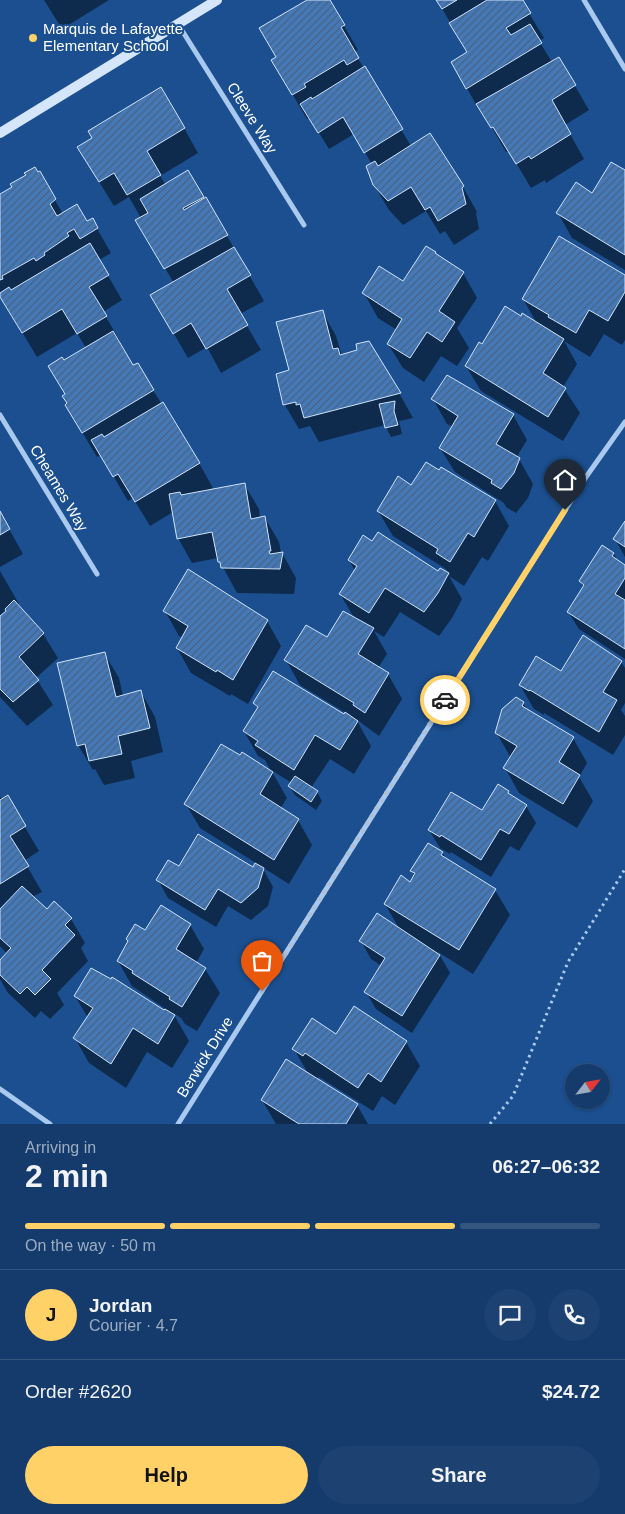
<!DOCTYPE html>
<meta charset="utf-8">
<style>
body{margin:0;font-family:Arial,sans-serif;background:#1d4271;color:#f1f3f6;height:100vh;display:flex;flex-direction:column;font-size:19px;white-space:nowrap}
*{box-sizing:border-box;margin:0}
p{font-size:16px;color:#9dadc1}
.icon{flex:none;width:28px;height:28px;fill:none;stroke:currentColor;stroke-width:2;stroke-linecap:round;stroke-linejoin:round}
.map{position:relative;height:1124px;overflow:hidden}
.sheet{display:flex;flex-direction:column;background:#143b6b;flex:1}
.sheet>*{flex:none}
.needle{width:32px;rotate:59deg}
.tools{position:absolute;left:565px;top:1064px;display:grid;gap:10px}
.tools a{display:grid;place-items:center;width:45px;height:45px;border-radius:50%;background:#143b6b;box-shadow:0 1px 4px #0004,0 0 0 1px #33557e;font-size:25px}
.pin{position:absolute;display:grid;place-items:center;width:42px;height:42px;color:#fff;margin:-51px -21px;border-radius:50% 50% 50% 0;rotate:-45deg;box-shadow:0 0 5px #0007}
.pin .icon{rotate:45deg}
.courier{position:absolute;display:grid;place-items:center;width:50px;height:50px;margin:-25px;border:4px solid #ffd166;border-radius:50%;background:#fff;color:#222;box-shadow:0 1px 6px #0007}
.head em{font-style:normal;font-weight:600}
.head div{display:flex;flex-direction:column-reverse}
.head{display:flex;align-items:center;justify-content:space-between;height:85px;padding:0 25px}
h1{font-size:32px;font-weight:600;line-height:38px}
.bar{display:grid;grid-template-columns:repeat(4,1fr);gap:8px 5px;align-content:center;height:60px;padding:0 25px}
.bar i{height:6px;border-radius:4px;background:#33557e}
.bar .active{background:#ffd166}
.bar p{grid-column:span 4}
.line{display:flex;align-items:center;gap:12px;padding:0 25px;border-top:1px solid #33557e}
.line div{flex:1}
.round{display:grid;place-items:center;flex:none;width:52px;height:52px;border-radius:26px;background:#1d4271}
.button{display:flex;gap:10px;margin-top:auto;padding:10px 25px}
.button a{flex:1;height:58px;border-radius:30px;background:#ffd166;color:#111;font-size:20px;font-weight:600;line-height:58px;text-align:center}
.button a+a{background:#1d4271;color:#f1f3f6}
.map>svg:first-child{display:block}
.shadow{fill:#0007}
.building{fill:url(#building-hatch);stroke:#cfe3fa}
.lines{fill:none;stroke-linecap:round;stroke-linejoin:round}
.path{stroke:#a9c9ee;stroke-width:3;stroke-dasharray:2.5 4;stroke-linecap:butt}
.street{stroke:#a9c9ee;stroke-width:5}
.secondary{stroke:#d6e6fa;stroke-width:10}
.done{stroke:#afc1d8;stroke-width:5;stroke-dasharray:0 9}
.route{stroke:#ffd166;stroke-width:6}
.poi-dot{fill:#ffd166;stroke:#1b4f8f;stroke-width:2}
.labels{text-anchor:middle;stroke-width:4;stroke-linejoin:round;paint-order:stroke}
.poi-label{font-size:15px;fill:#fff;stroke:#1b4f8f;text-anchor:start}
.street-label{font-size:15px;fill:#fff;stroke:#1b4f8f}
</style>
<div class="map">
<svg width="625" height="1124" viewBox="0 0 625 1124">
<defs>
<pattern id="building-hatch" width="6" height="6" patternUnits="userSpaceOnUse" patternTransform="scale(1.25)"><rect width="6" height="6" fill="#4478b7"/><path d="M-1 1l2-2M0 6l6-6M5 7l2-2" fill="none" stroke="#486282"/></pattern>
</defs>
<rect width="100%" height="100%" fill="#1b4f8f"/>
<path class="shadow" d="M 44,0 L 109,0 L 62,29 Z
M 309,0 L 329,0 L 358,50 L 354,52 L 411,146 L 463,187 L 477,212 L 476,213 L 479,229 L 454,245 L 445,231 L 440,234 L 426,211 L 403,225 L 389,210 L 374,185 L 372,164 L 354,134 L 329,149 L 310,118 L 307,119 L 287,85 L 278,57 Z
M 437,0 L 521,0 L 544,38 L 539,41 L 552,62 L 575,86 L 589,110 L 565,125 L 584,159 L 546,183 L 545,180 L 531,188 L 509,151 L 506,152 L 483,112 L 481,113 L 452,62 L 468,53 Z
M 184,128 L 198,153 L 160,176 L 166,185 L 188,172 L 204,200 L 206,199 L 264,301 L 240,314 L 261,350 L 221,373 L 207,347 L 188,358 L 152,296 L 174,283 L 151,245 L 141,218 L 129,197 L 114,206 L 93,172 Z
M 625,172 L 625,270 L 572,238 L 558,213 L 593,195 Z
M 39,173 L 63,214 L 86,223 L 92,220 L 111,253 L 99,260 L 122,300 L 103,312 L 120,341 L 118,342 L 133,367 L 137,365 L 199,463 L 213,488 L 208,491 L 244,484 L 259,509 L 260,519 L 265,518 L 279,542 L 281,553 L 282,553 L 296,578 L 294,594 L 237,593 L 218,558 L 192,563 L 178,538 L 173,512 L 150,526 L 133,498 L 128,501 L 101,455 L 97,457 L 81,430 L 68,404 L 63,362 L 86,348 L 77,333 L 37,357 L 0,295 L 0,196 Z
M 437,256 L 463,273 L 477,298 L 457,328 L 469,348 L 457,366 L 441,356 L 424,382 L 403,368 L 388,344 L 397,330 L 378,318 L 364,293 L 404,283 Z
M 625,277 L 625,340 L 622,345 L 604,334 L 590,357 L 564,341 L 577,364 L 563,387 L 580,413 L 563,441 L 481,391 L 466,366 L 483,346 L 522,317 L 538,325 L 523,299 Z
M 322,311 L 336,336 L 342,356 L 399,393 L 413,418 L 399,421 L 402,434 L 391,437 L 385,425 L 319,442 L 310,426 L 299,429 L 285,405 L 277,375 L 290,371 Z
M 433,399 L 513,415 L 527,440 L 516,458 L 519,459 L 533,484 L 528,498 L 516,513 L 506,507 L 504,503 L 455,472 L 440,448 L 453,427 L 447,424 Z
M 412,487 L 495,501 L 509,526 L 488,561 L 482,557 L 464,586 L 449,576 L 462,599 L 452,618 L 439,636 L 400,612 L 384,637 L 374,631 L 387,654 L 378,668 L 388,674 L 402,699 L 379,736 L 356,719 L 371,746 L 354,774 L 330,759 L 311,788 L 317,792 L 322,801 L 316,810 L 295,795 L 290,787 L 292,783 L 271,770 L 287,798 L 280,809 L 298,820 L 312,845 L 289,884 L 262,867 L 273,887 L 268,906 L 251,920 L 228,906 L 216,927 L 168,898 L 158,880 L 180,868 L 253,868 L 256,863 L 200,828 L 186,804 L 272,773 L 265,760 L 258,756 L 244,731 L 258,709 L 254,703 L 344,716 L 346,713 L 300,685 L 286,660 L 327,639 L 355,619 L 340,594 L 355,571 L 349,560 L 373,543 L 439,572 L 440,570 L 450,576 L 446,569 L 393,536 L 378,511 Z
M 0,513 L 23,554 L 0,567 Z
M 625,523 L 625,557 L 615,539 Z
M 602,547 L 614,554 L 618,562 L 625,566 L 625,659 L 579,629 L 568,612 L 584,588 L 580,581 Z
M 0,571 L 19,604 L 17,606 L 43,634 L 58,658 L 36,678 L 53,705 L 27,726 L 0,697 L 0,618 L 2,614 L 0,616 Z
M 165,611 L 267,621 L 281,646 L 248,704 L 231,694 L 230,696 L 191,673 L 177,648 L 183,638 L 179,636 Z
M 104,653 L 119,678 L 123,696 L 141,692 L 155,717 L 163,752 L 131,761 L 135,778 L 104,785 L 95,769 L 93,770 L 78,745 Z
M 621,662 L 625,668 L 625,703 L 621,710 L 625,716 L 625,735 L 613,755 L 544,713 L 544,715 L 534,709 L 520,685 L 561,672 Z
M 523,703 L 528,711 L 573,738 L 587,763 L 579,777 L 593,801 L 577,828 L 519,793 L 505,768 L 511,758 L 496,732 Z
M 508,792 L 511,796 L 526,806 L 536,823 L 519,851 L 510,846 L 491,877 L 451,852 L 450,854 L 440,848 L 429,830 L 483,812 Z
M 0,796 L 2,800 L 7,797 L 39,851 L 24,861 L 42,892 L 32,897 L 47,911 L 71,919 L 85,943 L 81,948 L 88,961 L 57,993 L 64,1005 L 50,1019 L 41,1011 L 35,1018 L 8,993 L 0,979 L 0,962 L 7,954 L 0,946 Z
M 442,852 L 446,859 L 495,890 L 510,915 L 473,974 L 438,952 L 450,973 L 412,1033 L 376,1009 L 366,992 L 382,966 L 371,959 L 361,941 L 378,914 L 400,930 L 385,904 L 410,883 L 415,876 L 412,871 Z
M 190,925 L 204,949 L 196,963 L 205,969 L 220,993 L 197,1031 L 185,1024 L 181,1018 L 173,1013 L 189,1041 L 172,1068 L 147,1052 L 126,1088 L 89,1063 L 75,1038 L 88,1018 L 75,996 L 164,1012 L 166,1009 L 132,986 L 118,961 L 146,932 Z
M 336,1036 L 406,1042 L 420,1066 L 395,1105 L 382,1096 L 373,1111 L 319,1077 L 317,1080 L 357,1105 L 368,1124 L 276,1124 L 262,1100 L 309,1075 L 294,1049 Z"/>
<path class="building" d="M 307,0 L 330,0 L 345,25 L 341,27 L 359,58 L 347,65 L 344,60 L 304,84 L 306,87 L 292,95 L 271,60 L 276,57 L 259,28 Z
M 436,0 L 457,0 L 442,9 Z
M 487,0 L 523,0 L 531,13 L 506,28 L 511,35 L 530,24 L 542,43 L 466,89 L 451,62 L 467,52 L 449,23 Z
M 559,57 L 576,85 L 552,100 L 571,134 L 531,159 L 529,156 L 516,164 L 493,127 L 491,128 L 476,104 Z
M 365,66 L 403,129 L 364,153 L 343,117 L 318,133 L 300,104 L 311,97 L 312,99 Z
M 161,87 L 185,128 L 147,151 L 161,175 L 127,195 L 114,173 L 99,182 L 77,147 L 92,138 L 88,131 Z
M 430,133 L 464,186 L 462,188 L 466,204 L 438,221 L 430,207 L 425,210 L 411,187 L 388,201 L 373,185 L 366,166 L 375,161 L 378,166 Z
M 611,162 L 625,170 L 625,255 L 556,213 L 576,182 L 592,193 Z
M 35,167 L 38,172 L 40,171 L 56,199 L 50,204 L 57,216 L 77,204 L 87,221 L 93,218 L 98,228 L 80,239 L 74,229 L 67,233 L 69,236 L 44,253 L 45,255 L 36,261 L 34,258 L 2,276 L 3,279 L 0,280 L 0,194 L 12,187 L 10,184 L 26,175 L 24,173 Z
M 188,170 L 204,197 L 183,208 L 184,210 L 206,197 L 228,235 L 164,269 L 135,220 L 148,213 L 140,199 Z
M 559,236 L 625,275 L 625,292 L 608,321 L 589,310 L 576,333 L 548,317 L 549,315 L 522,299 Z
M 90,243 L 109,275 L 89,287 L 107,316 L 77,334 L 62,309 L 22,333 L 0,297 L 0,293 L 9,287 L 11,290 Z
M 426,246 L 436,252 L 435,253 L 464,272 L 439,311 L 455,322 L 442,342 L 427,332 L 410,358 L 387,344 L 402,319 L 362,293 L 379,266 L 403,281 Z
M 234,247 L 251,275 L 227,289 L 248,325 L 206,349 L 191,323 L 173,334 L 150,295 Z
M 505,306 L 521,316 L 522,313 L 564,339 L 543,373 L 566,388 L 548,417 L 465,366 L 479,342 L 482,344 Z
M 323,310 L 333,349 L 338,348 L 340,355 L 357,350 L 356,344 L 369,341 L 401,393 L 304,418 L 300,404 L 296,405 L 296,402 L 283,405 L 276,374 L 289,370 L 276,322 Z
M 113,331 L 133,365 L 138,363 L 154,390 L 82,433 L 65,405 L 67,403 L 62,396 L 65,394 L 48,366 L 62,357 L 64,360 Z
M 447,375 L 514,414 L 496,444 L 520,458 L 514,473 L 501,489 L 491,483 L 492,480 L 439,448 L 458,416 L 431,399 Z
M 395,401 L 394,411 L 398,425 L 385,428 L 379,404 Z
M 163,402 L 200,463 L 135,502 L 118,474 L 113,477 L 91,440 L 102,434 L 104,437 Z
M 426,462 L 439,470 L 441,467 L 496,500 L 474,537 L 468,533 L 450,562 L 436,553 L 438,549 L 377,511 L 398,476 L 411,485 Z
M 245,483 L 251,519 L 265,516 L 271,551 L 269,551 L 270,554 L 283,552 L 280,569 L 221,568 L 220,562 L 218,562 L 212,532 L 177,539 L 169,494 L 180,492 L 181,495 Z
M 0,511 L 10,529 L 0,535 Z
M 625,521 L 625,547 L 613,539 Z
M 378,532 L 438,571 L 440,568 L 449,573 L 438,593 L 424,612 L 385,588 L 369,613 L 339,594 L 357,566 L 348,560 L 363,535 L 372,541 Z
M 602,545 L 614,553 L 612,556 L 625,565 L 625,578 L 615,594 L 625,600 L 625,649 L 567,612 L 584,585 L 579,581 Z
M 188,569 L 268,620 L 233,680 L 217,670 L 216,672 L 176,648 L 188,626 L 163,611 Z
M 14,600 L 44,633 L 19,657 L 39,680 L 13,702 L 0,689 L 0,616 L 6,611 L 5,609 Z
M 343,611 L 374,628 L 358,654 L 389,673 L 365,713 L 353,705 L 354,703 L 284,660 L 306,625 L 327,637 Z
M 583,635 L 622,661 L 603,692 L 617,700 L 599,732 L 530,690 L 529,691 L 519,685 L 536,656 L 561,671 Z
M 105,652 L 116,697 L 141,690 L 150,728 L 118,736 L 122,754 L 89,761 L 85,744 L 77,746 L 57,663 Z
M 273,671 L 344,714 L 345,712 L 358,721 L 340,750 L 315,735 L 294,770 L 255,745 L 258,741 L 243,731 L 258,707 L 253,703 Z
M 516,697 L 524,702 L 522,706 L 574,737 L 559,762 L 580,775 L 563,804 L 503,768 L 517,746 L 495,733 L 502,709 Z
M 221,744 L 240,755 L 242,752 L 273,772 L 260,794 L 299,819 L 274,860 L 184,804 Z
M 295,776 L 318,791 L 311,802 L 288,786 Z
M 498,784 L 509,791 L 508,793 L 527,805 L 509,834 L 500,829 L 481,860 L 441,835 L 440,837 L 428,830 L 451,792 L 482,810 Z
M 8,795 L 26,826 L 10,836 L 29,866 L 0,884 L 0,800 Z
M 198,834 L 253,867 L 255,863 L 264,868 L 258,888 L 241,903 L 218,889 L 205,910 L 156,880 L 168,860 L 179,866 Z
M 428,843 L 443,852 L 441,855 L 496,889 L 459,950 L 384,904 L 401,875 L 410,882 L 415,873 L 410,871 Z
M 22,886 L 47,909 L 54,901 L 72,918 L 65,925 L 75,935 L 42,970 L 51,979 L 35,995 L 27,987 L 20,994 L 0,975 L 0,960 L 11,948 L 0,938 L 0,909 Z
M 161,905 L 191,924 L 176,949 L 206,968 L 182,1007 L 169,999 L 170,997 L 132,973 L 133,971 L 117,961 L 128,941 L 126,939 L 135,924 L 145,930 Z
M 377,913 L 440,955 L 402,1016 L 364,992 L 385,958 L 359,941 Z
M 91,968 L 111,979 L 112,977 L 164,1010 L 165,1009 L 175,1015 L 158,1044 L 133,1028 L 111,1064 L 73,1038 L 93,1008 L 74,996 Z
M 354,1006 L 407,1041 L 381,1082 L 368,1073 L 358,1088 L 305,1053 L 303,1056 L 292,1049 L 312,1018 L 336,1034 Z
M 286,1059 L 358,1104 L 346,1124 L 299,1124 L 261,1100 Z"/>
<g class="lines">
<path class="path" d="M 490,1124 L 513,1096 L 568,962 L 625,869"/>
<path class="street" d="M 584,0 L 625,69
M 178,24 L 304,225
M 0,415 L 97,574
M 0,1089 L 50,1124
M 178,1124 L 586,477 L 625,422"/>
<path class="secondary" d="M 0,133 L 217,0"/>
</g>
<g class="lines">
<path class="done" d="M 262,991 L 445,700"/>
<path class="route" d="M 445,700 L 565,510"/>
</g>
<circle class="poi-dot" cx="33" cy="38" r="5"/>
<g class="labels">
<g class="poi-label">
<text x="43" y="34">Marquis de Lafayette<tspan x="43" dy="17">Elementary School</tspan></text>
</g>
<g class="street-label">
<text transform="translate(252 118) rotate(58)" y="5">Cleeve Way</text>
<text transform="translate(59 488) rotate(59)" y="5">Cheames Way</text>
<text transform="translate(205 1057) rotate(-58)" y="5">Berwick Drive</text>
</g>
</g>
</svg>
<div class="tools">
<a><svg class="needle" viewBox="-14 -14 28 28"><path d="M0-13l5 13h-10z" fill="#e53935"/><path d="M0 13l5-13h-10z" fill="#9dadc1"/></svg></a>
</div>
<div class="pin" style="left:262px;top:991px;background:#ea580c"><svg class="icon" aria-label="bag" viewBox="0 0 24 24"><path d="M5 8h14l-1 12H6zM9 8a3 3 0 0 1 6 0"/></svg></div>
<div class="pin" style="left:565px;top:510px;background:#1f2937"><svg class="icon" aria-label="home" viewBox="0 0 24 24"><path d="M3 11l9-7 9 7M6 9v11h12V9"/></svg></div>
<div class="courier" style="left:445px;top:700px"><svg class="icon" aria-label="car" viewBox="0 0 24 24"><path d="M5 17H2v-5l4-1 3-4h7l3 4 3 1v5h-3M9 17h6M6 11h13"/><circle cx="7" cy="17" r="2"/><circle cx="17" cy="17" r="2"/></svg></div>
</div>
<section class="sheet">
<div class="head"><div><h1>2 min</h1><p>Arriving in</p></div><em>06:27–06:32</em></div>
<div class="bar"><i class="active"></i><i class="active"></i><i class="active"></i><i></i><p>On the way · 50 m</p></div>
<div class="line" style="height:90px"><b class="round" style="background:#ffd166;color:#111">J</b><div><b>Jordan</b><p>Courier · 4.7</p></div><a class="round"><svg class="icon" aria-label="chat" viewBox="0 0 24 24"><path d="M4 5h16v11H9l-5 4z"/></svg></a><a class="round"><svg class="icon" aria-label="phone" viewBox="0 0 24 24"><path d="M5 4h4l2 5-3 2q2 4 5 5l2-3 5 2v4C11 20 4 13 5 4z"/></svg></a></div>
<div class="line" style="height:65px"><div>Order #2620</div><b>$24.72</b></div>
<div class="button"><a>Help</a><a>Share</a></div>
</section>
